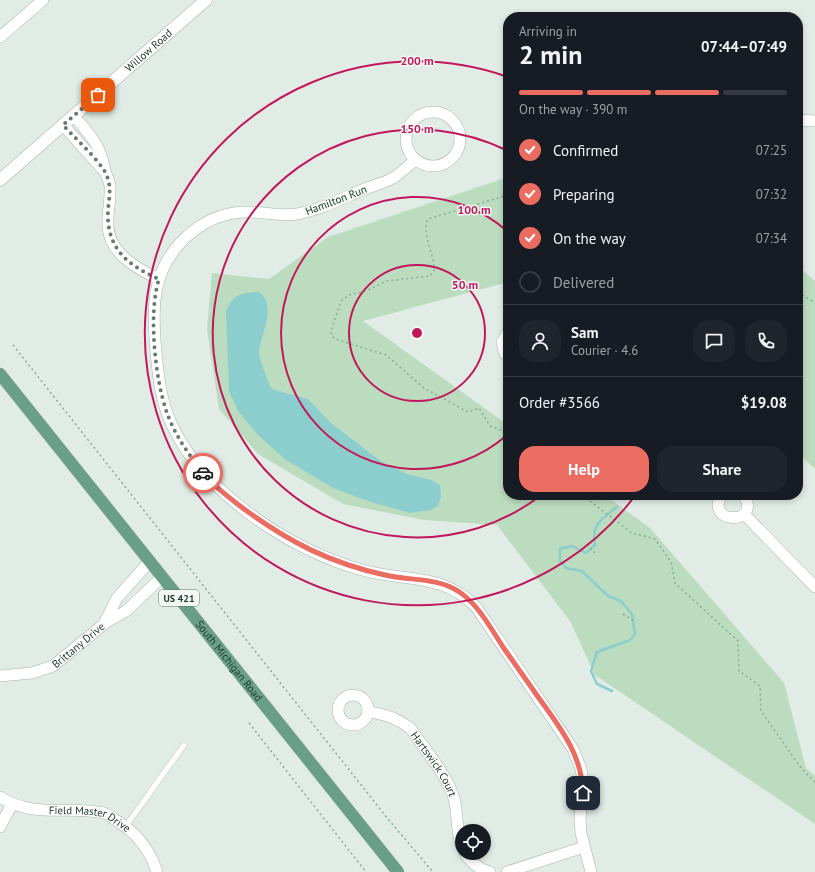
<!DOCTYPE html>
<meta charset="utf-8">
<style>
body{margin:0;font-family:"PT Sans",sans-serif;background:#20242c;color:#f1f3f6;height:100vh;display:flex;flex-direction:column;font-size:15px;white-space:nowrap}
*{box-sizing:border-box;margin:0}
p{font-size:13px;color:#9ea1a6}
.icon{flex:none;width:22px;height:22px;fill:none;stroke:currentColor;stroke-width:2;stroke-linecap:round;stroke-linejoin:round}
.map{position:relative;flex:1;overflow:hidden}
.sheet{position:absolute;left:503px;top:12px;width:300px;height:488px;display:flex;flex-direction:column;background:#171b24;border-radius:16px;box-shadow:0 2px 6px #0003}
.sheet>*{flex:none}
.controls{position:absolute;left:455px;top:824px;display:grid;gap:8px}
.controls a{display:grid;place-items:center;width:36px;height:36px;border-radius:50%;background:#171b24;box-shadow:0 2px 6px #0003;font-size:20px}
.pin{position:absolute;display:grid;place-items:center;width:34px;height:34px;color:#fff;margin:-17px;border-radius:8px;box-shadow:0 2px 6px #0006}
.courier{position:absolute;display:grid;place-items:center;width:40px;height:40px;margin:-20px;border:3px solid #eb6c60;border-radius:50%;background:#fff;color:#222;box-shadow:0 1px 5px #0007}
.overview em{font-style:normal;font-weight:700}
.overview div{display:flex;flex-direction:column-reverse}
.overview{display:flex;align-items:center;justify-content:space-between;height:68px;padding:0 16px}
h1{font-size:26px;font-weight:700;line-height:30px}
.bar{display:grid;grid-template-columns:repeat(4,1fr);gap:6px 4px;align-content:center;height:48px;padding:0 16px}
.bar i{height:5px;border-radius:3px;background:#363941}
.bar .active{background:#eb6c60}
.bar p{grid-column:span 4}
.line{display:flex;align-items:center;gap:10px;padding:0 16px;border-top:1px solid #363941}
.line div{flex:1}
.round{display:grid;place-items:center;flex:none;width:42px;height:42px;border-radius:16px;background:#20242c}
ol{padding:0 16px;list-style:none}
li{display:flex;align-items:center;gap:12px;height:44px}
li p{margin-inline-start:auto}
li .icon{padding:4px;border-radius:50%;background:#eb6c60;color:#fff;stroke-width:4}
li:last-child{color:#9ea1a6}
li i{width:22px;height:22px;border:2px solid #363941;border-radius:50%}
.action{display:flex;gap:8px;margin-top:auto;padding:8px 16px}
.action a{flex:1;height:46px;border-radius:16px;background:#eb6c60;color:#fff;font-size:16px;font-weight:700;line-height:46px;text-align:center}
.action a+a{background:#20242c;color:#f1f3f6}
.map>svg:first-child{display:block}
.green{fill:#bcdcbf}
.water{fill:#8ccece}
.lines{fill:none;stroke-linecap:round;stroke-linejoin:round}
.stream{stroke:#8ccece;stroke-width:2.5}
.service-casing{stroke:#a5b4ac;stroke-width:6}
.minor-casing{stroke:#a5b4ac;stroke-width:12}
.tertiary-casing{stroke:#a5b4ac;stroke-width:13}
.primary-casing{stroke:#c1c8c5;stroke-width:13}
.path{stroke:#84ae9a;stroke-width:1.5;stroke-dasharray:2 3;stroke-linecap:butt}
.service{stroke:#fff;stroke-width:5.5}
.minor{stroke:#fff;stroke-width:11}
.tertiary{stroke:#fff;stroke-width:12}
.primary{stroke:#699f88;stroke-width:12}
.done{stroke:#667a70;stroke-width:4;stroke-dasharray:0 7.2}
.route{stroke:#eb6c60;stroke-width:5}
.ring{fill:none;stroke:#c2185b;stroke-width:2}
.labels{text-anchor:middle;stroke-width:3;stroke-linejoin:round;paint-order:stroke}
.shield{fill:#f2f8f4;stroke:#61746c;stroke-width:1}
.shield-label{font-size:10px;font-weight:bold;fill:#233c31}
.street-label{font-size:11px;fill:#233c31;stroke:#f2f8f4}
.centre{fill:#c2185b;stroke:#f2f8f4;stroke-width:2}
.ring-label{font-size:12px;text-anchor:middle;font-weight:bold;fill:#c2185b;stroke:#f2f8f4;stroke-width:3;stroke-linejoin:round;paint-order:stroke}
</style>
<div class="map">
<svg width="815" height="872" viewBox="0 0 815 872">
<rect width="100%" height="100%" fill="#e2ece6"/>
<path class="green" d="M 508,177 L 508,282 L 363,321 L 508,425 L 508,495 L 605,495 L 650,528 L 784,683 L 806,768 L 815,776 L 815,824 L 595,675 L 570,621 L 497,525 L 424,520 L 343,504 L 258,454 L 219,409 L 207,329 L 212,273 L 269,279 L 328,237 Z
M 798,266 L 815,281 L 815,469 L 798,453 Z"/>
<path class="water" d="M 258,292 C 278,303 261,335 259,352 C 258,356 269,385 272,389 L 308,399 L 331,423 L 379,460 L 407,474 L 431,480 L 440,485 L 441,497 L 438,506 L 431,510 L 410,513 L 371,502 L 333,488 L 286,460 L 258,435 L 238,411 L 229,391 L 226,311 C 233,295 240,293 258,292 Z"/>
<g class="lines">
<path class="stream" d="M 612,691 L 597,684 L 591,671 L 597,652 L 630,640 L 635,634 L 632,614 L 621,601 L 608,596 L 582,571 L 566,568 L 560,561 L 560,549 L 572,546 L 586,553 L 595,545 C 591,524 602,519 617,507"/>
<g class="service-casing">
<path id="service" d="M 126,826 L 184,745"/>
</g>
<g class="minor-casing">
<g id="minor">
<path d="M 0,37 L 43,0"/>
<circle cx="433" cy="139" r="27"/>
<path d="M 74,116 C 91,136 100,144 105,171 C 107,176 109,181 110,186 C 111,199 107,213 108,226 C 109,253 137,269 159,279"/>
<path d="M 798,120 L 815,121"/>
<path d="M 63,125 L 105,172"/>
<path d="M 415,160 C 408,166 401,173 393,178 C 384,183 372,186 362,190 C 341,199 320,210 297,214 C 279,217 262,211 244,212 C 222,213 201,223 185,238 C 151,271 152,308 156,352 C 158,373 160,393 167,413 C 194,487 288,550 362,570 C 405,582 442,572 476,607 L 573,749 L 581,769 L 583,781 L 580,820 L 581,833 L 591,872"/>
<path d="M 508,332 L 502,342 L 504,352 L 508,356"/>
<path d="M 722,495 C 703,523 762,527 744,495"/>
<path d="M 744,514 L 815,587"/>
<path d="M 105,623 L 126,611 L 162,577"/>
<path id="s1" d="M 0,676 L 32,673 L 53,666 L 104,624 L 117,598 L 150,561"/>
<circle cx="353" cy="710" r="15"/>
<path id="s2" d="M 368,712 C 385,714 397,718 411,729 C 425,750 444,771 453,795 C 459,812 455,830 462,847"/>
<path id="s3" d="M 0,797 C 36,819 67,805 104,813 C 108,814 113,818 117,821 C 137,833 150,850 157,872"/>
<path d="M 0,827 L 12,804"/>
<path d="M 465,853 C 470,862 480,870 490,872"/>
<path d="M 507,872 L 584,847"/>
</g>
</g>
<g class="tertiary-casing">
<g id="tertiary">
<path id="s4" d="M 0,180 L 206,0"/>
</g>
</g>
<g class="primary-casing">
<g id="primary">
<path id="s5" d="M 0,374 L 398,872"/>
</g>
</g>
<path class="path" d="M 508,195 L 428,219 C 421,234 435,254 434,271 L 430,276 L 387,281 L 366,291 L 349,295 L 341,301 L 331,331 L 331,335 L 335,339 L 386,355 L 424,388 L 468,412 L 479,408 L 490,426 L 508,433
M 798,292 L 815,303
M 13,345 L 388,819 L 433,872
M 582,495 L 632,533 L 655,539 L 671,562 L 675,583 L 738,641 L 739,671 L 760,686 L 761,711 L 801,768 L 815,782
M 587,544 L 597,555
M 623,614 L 636,622
M 249,723 L 366,872"/>
<use href="#service" class="service"/>
<use href="#minor" class="minor"/>
<use href="#tertiary" class="tertiary"/>
<use href="#primary" class="primary"/>
</g>
<g class="lines">
<path class="done" d="M 98,95 L 63,125 C 73,136 101,162 106,174 C 112,186 109,198 108,210 C 106,248 127,265 159,279 C 148,313 155,379 167,413 C 175,435 189,455 203,473"/>
<path class="route" d="M 203,473 C 214,487 230,498 244,509 C 289,542 330,563 385,575 C 409,581 435,577 458,591 C 478,604 490,627 503,647 C 514,663 525,678 536,694 C 558,725 582,753 583,793"/>
</g>
<g class="ring">
<circle cx="417" cy="333" r="68"/>
<path d="M507 435A136 136 0 1 1 507 231"/>
<path d="M540 496A204 204 0 1 1 506 150"/>
<path d="M634 497A272 272 0 1 1 508 77"/>
</g>
<g class="labels">
<rect class="shield" x="159" y="590" width="40" height="16" rx="3"/>
<g class="shield-label">
<text x="179" y="602">US 421</text>
</g>
<g class="street-label">
<text dy="4" stroke="none"><textPath href="#s4" startOffset="197">Willow Road</textPath></text>
<text transform="translate(336 200) rotate(-21)" y="4">Hamilton Run</text>
<text dy="4" stroke="none"><textPath href="#s1" startOffset="87">Brittany Drive</textPath></text>
<text dy="4" stroke="none"><textPath href="#s5" startOffset="367">South Michigan Road</textPath></text>
<text dy="4" stroke="none"><textPath href="#s2" startOffset="89">Hartswick Court</textPath></text>
<text dy="4" stroke="none"><textPath href="#s3" startOffset="94">Field Master Drive</textPath></text>
</g>
</g>
<circle cx="417" cy="333" r="6" class="centre"/>
<g class="ring-label">
<text x="417" y="65">200 m</text>
<text x="417" y="133">150 m</text>
<text x="474" y="214">100 m</text>
<text x="465" y="289">50 m</text>
</g>
</svg>
<div class="controls">
<a><svg class="icon" aria-label="locate" viewBox="0 0 24 24"><circle cx="12" cy="12" r="6"/><path d="M12 2v4M12 18v4M2 12h4M18 12h4"/></svg></a>
</div>
<div class="pin" style="left:98px;top:95px;background:#ea580c"><svg class="icon" aria-label="bag" viewBox="0 0 24 24"><path d="M5 8h14l-1 12H6zM9 8a3 3 0 0 1 6 0"/></svg></div>
<div class="pin" style="left:583px;top:793px;background:#1f2937"><svg class="icon" aria-label="home" viewBox="0 0 24 24"><path d="M3 11l9-7 9 7M6 9v11h12V9"/></svg></div>
<div class="courier" style="left:203px;top:473px"><svg class="icon" aria-label="car" viewBox="0 0 24 24"><path d="M5 17H2v-5l4-1 3-4h7l3 4 3 1v5h-3M9 17h6M6 11h13"/><circle cx="7" cy="17" r="2"/><circle cx="17" cy="17" r="2"/></svg></div>
<section class="sheet">
<div class="overview"><div><h1>2 min</h1><p>Arriving in</p></div><em>07:44–07:49</em></div>
<div class="bar"><i class="active"></i><i class="active"></i><i class="active"></i><i></i><p>On the way · 390 m</p></div>
<ol>
<li><svg class="icon" aria-label="check" viewBox="0 0 24 24"><path d="M5 12l5 5 9-10"/></svg>Confirmed<p>07:25</p></li>
<li><svg class="icon" aria-label="check" viewBox="0 0 24 24"><path d="M5 12l5 5 9-10"/></svg>Preparing<p>07:32</p></li>
<li><svg class="icon" aria-label="check" viewBox="0 0 24 24"><path d="M5 12l5 5 9-10"/></svg>On the way<p>07:34</p></li>
<li><i></i>Delivered</li>
</ol>
<div class="line" style="height:72px"><a class="round"><svg class="icon" aria-label="person" viewBox="0 0 24 24"><circle cx="12" cy="8" r="4"/><path d="M4 21q1-7 8-7t8 7"/></svg></a><div><b>Sam</b><p>Courier · 4.6</p></div><a class="round"><svg class="icon" aria-label="chat" viewBox="0 0 24 24"><path d="M4 5h16v11H9l-5 4z"/></svg></a><a class="round"><svg class="icon" aria-label="phone" viewBox="0 0 24 24"><path d="M5 4h4l2 5-3 2q2 4 5 5l2-3 5 2v4C11 20 4 13 5 4z"/></svg></a></div>
<div class="line" style="height:52px"><div>Order #3566</div><b>$19.08</b></div>
<div class="action"><a>Help</a><a>Share</a></div>
</section>
</div>
